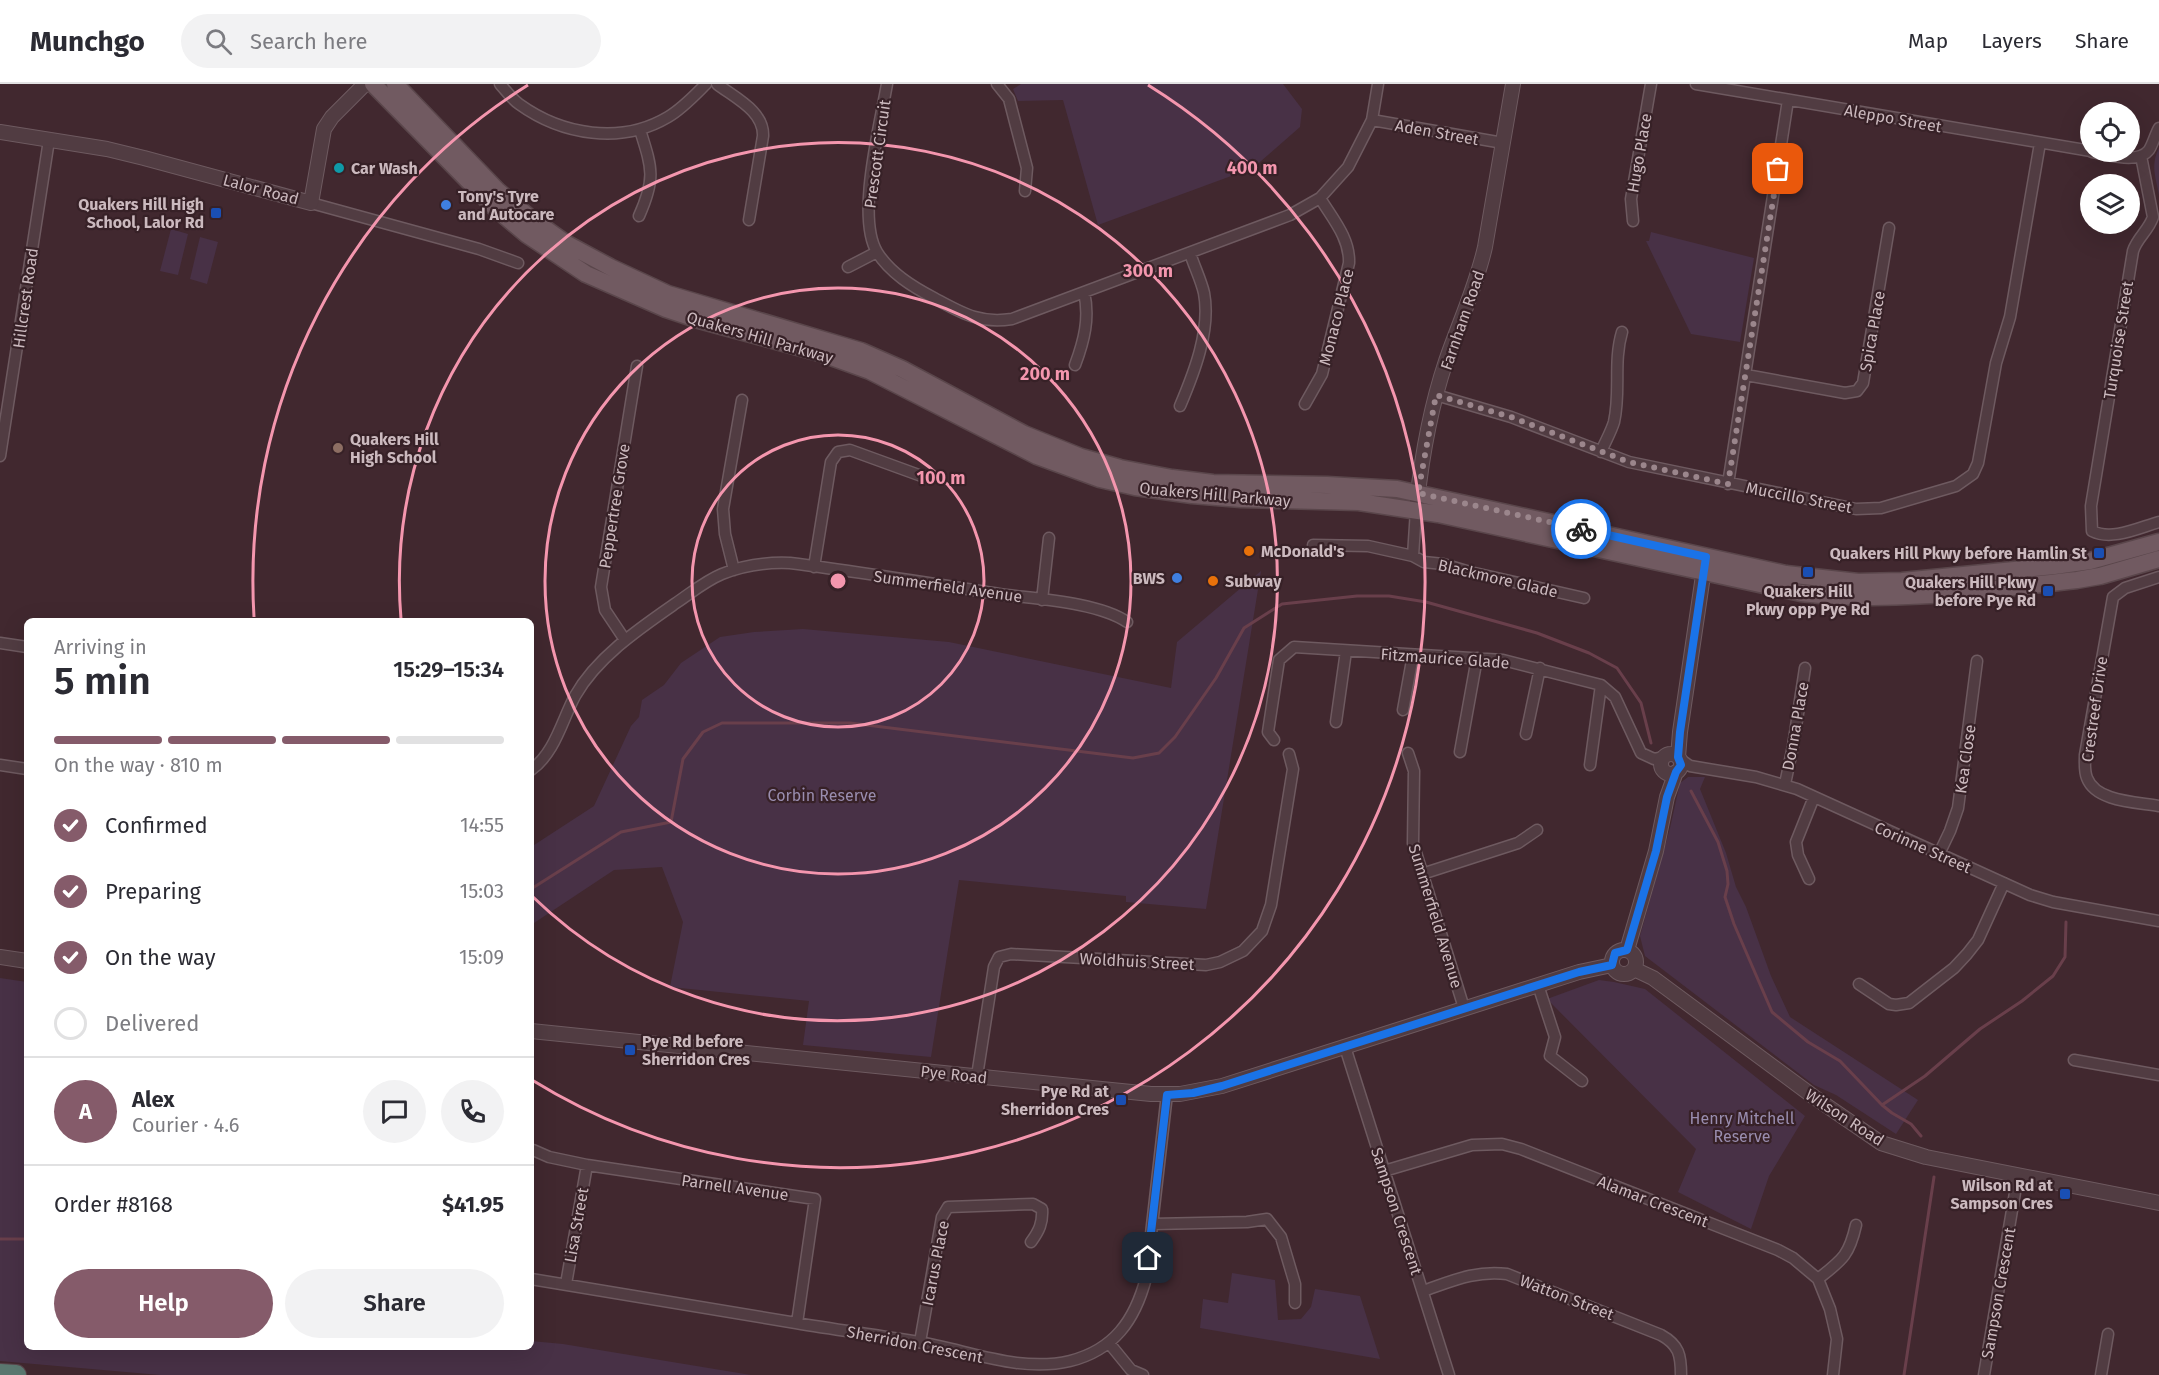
<!DOCTYPE html>
<meta charset="utf-8">
<style>
body{margin:0;font-family:"Fira Sans",sans-serif;background:#f2f2f3;color:#2b2b33;height:100vh;display:flex;flex-direction:column;font-size:22px;white-space:nowrap}
*{box-sizing:border-box;margin:0}
p{font-size:20px;color:#7c7c81}
.icon{flex:none;width:33px;height:33px;fill:none;stroke:currentColor;stroke-width:2;stroke-linecap:round;stroke-linejoin:round}
.map{position:relative;flex:1;overflow:hidden}
.side{position:absolute;left:24px;top:534px;width:510px;height:732px;display:flex;flex-direction:column;background:#fff;border-radius:9px;box-shadow:0 6px 24px #0002}
.side>*{flex:none}
.fabs{position:absolute;left:2080px;top:18px;display:grid;gap:12px}
.fabs a{display:grid;place-items:center;width:60px;height:60px;border-radius:50%;background:#fff;box-shadow:0 6px 24px #0002;font-size:30px}
.pin{position:absolute;display:grid;place-items:center;width:51px;height:51px;color:#fff;margin:-26px;border-radius:12px;box-shadow:0 3px 9px #0006}
.courier{position:absolute;display:grid;place-items:center;width:60px;height:60px;margin:-30px;border:4px solid #1a73e8;border-radius:50%;background:#fff;color:#222;box-shadow:0 2px 8px #0007}
.headline em{font-style:normal;font-weight:600}
.headline div{display:flex;flex-direction:column-reverse}
.headline{display:flex;align-items:center;justify-content:space-between;height:102px;padding:0 30px}
h1{font-size:39px;font-weight:600;line-height:45px}
.bar{display:grid;grid-template-columns:repeat(4,1fr);gap:9px 6px;align-content:center;height:72px;padding:0 30px}
.bar i{height:8px;border-radius:4px;background:#e1e1e2}
.bar .active{background:#855b6a}
.bar p{grid-column:span 4}
.line{display:flex;align-items:center;gap:15px;padding:0 30px;border-top:2px solid #e1e1e2}
.line div{flex:1}
.round{display:grid;place-items:center;flex:none;width:63px;height:63px;border-radius:32px;background:#f2f2f3}
ol{padding:0 30px;list-style:none}
li{display:flex;align-items:center;gap:18px;height:66px}
li p{margin-inline-start:auto}
li .icon{padding:6px;border-radius:50%;background:#855b6a;color:#fff;stroke-width:4}
li:last-child{color:#7c7c81}
li i{width:33px;height:33px;border:3px solid #e1e1e2;border-radius:50%}
.button{display:flex;gap:12px;margin-top:auto;padding:12px 30px}
.button a{flex:1;height:69px;border-radius:36px;background:#855b6a;color:#fff;font-size:24px;font-weight:600;line-height:69px;text-align:center}
.button a+a{background:#f2f2f3;color:#2b2b33}
header{display:flex;align-items:center;gap:36px;box-sizing:border-box;height:84px;padding:0 30px;background:#fff;border-bottom:2px solid #e1e1e2}
header strong{font-size:28px}
nav{display:flex;gap:33px;margin-inline-start:auto;font-size:21px}
.search{width:420px;height:54px;background:#f2f2f3;display:flex;align-items:center;gap:15px;box-sizing:border-box;padding:0 21px;border-radius:33px;color:#7c7c81;font-size:22px}
.map>svg:first-child{display:block}
.green{fill:#483146}
.lines{fill:none;stroke-linecap:round;stroke-linejoin:round}
.stream{stroke:#693f4b;stroke-width:3}
.minor-casing{stroke:#6e5a60;stroke-width:13}
.tertiary-casing{stroke:#6e5a60;stroke-width:16}
.primary-casing{stroke:#5a464b;stroke-width:19}
.motorway-casing{stroke:#58444a;stroke-width:22}
.minor{stroke:#513c42;stroke-width:10}
.tertiary{stroke:#513c42;stroke-width:14}
.primary{stroke:#715a61;stroke-width:16}
.motorway{stroke:#5a776f;stroke-width:20}
.done{stroke:#9b868c;stroke-width:6;stroke-dasharray:0 10.8}
.route{stroke:#1a73e8;stroke-width:8}
.ring{fill:none;stroke:#f496ae;stroke-width:3}
.culture-dot{fill:#0f9aa8;stroke:#372127;stroke-width:2}
.shop-dot{fill:#3f7fe0;stroke:#372127;stroke-width:2}
.transit-dot{fill:#1a4fb4;stroke:#372127;stroke-width:2}
.education-dot{fill:#8d6e63;stroke:#372127;stroke-width:2}
.food-dot{fill:#e8710a;stroke:#372127;stroke-width:2}
.labels{text-anchor:middle;stroke-width:4.5;stroke-linejoin:round;paint-order:stroke}
.street-label{font-size:16px;fill:#cbb9be;stroke:#372127}
.poi-label{font-size:16px;font-weight:bold;fill:#cbb9be;stroke:#372127;text-anchor:start}
.park-label{font-size:16px;fill:#998daf;stroke:#372127}
.centre{fill:#f496ae;stroke:#372127;stroke-width:3}
.ring-label{font-size:18px;text-anchor:middle;font-weight:bold;fill:#f496ae;stroke:#372127;stroke-width:4.5;stroke-linejoin:round;paint-order:stroke}
</style>
<header>
<strong>Munchgo</strong>
<div class="search"><svg class="icon" aria-label="search" viewBox="0 0 24 24"><circle cx="10" cy="10" r="6"/><path d="M15 15l6 6"/></svg>Search here</div>
<nav><a>Map</a><a>Layers</a><a>Share</a></nav>
</header>
<div class="map">
<svg width="2159" height="1291" viewBox="0 0 2159 1291">
<rect width="100%" height="100%" fill="#41282f"/>
<path class="green" d="M 1021,0 L 1283,0 L 1302,25 L 1300,43 L 1253,84 L 1098,141 L 1063,16 L 1018,17 L 1013,5 Z
M 2159,64 L 2159,111 C 2156,94 2150,81 2159,64 Z
M 171,145 L 188,150 L 178,191 L 160,187 Z
M 1651,148 L 1754,174 L 1740,258 L 1691,250 L 1646,157 L 1649,157 Z
M 200,153 L 218,158 L 207,200 L 190,195 Z
M 1261,487 L 1206,825 L 1126,818 L 1126,812 L 959,796 L 931,973 L 803,961 L 809,917 L 670,903 L 683,838 L 662,783 L 614,786 L 531,841 L 531,763 L 594,722 L 631,642 L 639,633 L 642,616 L 664,601 L 681,579 L 720,553 L 754,548 L 803,545 L 949,558 L 1171,604 L 1177,558 Z
M 1688,693 L 1705,693 L 1700,705 L 1726,769 L 1736,803 L 1746,823 L 1771,892 L 1790,933 L 1918,1016 L 1896,1050 L 1836,1011 L 1814,1001 L 1645,872 L 1640,852 L 1670,744 L 1680,699 Z
M 0,894 L 27,898 L 27,1263 L 531,1263 L 531,1257 L 563,1260 L 751,1291 L 160,1291 L 0,1277 Z
M 1599,896 L 1614,898 L 1645,905 L 1805,1032 L 1769,1092 L 1751,1145 L 1678,1108 L 1696,1065 L 1547,915 Z
M 1232,1189 L 1275,1196 L 1278,1236 L 1301,1235 L 1311,1223 L 1315,1205 L 1360,1212 L 1380,1275 L 1200,1244 L 1203,1215 L 1228,1219 Z"/>
<g class="lines">
<path class="stream" d="M 1691,707 L 1718,758 L 1727,787 L 1728,800 L 1725,813 L 1734,840 L 1772,928 L 1808,958 L 1840,977 L 1882,1021 L 1892,1029 L 1911,1040 L 1921,1052
M 531,805 L 621,748 L 671,738 L 683,675 L 703,648 L 722,639 L 850,639 L 1133,674 L 1159,669 L 1175,653 L 1216,594 L 1244,544 L 1282,520 L 1357,512 L 1389,512 L 1426,518 L 1537,549 L 1589,569 L 1617,584 L 1641,619 L 1651,659
M 1882,1021 L 1925,992 L 1980,945 L 2022,917 L 2053,892 L 2065,873 L 2066,838
M 0,1155 L 27,1155
M 1904,1291 L 1934,1093"/>
<g class="minor-casing">
<path id="minor" d="M 500,0 C 506,7 512,15 519,20 C 562,51 621,61 668,33 C 682,25 694,12 706,0
M 717,0 C 735,14 764,27 763,52 L 749,136
M 887,0 C 880,41 856,133 877,168 C 890,189 913,203 934,214 C 962,229 979,240 1012,235 L 1290,131 L 1320,114 L 1348,83 L 1372,36 L 1378,0
M 997,0 L 1009,15 L 1027,84 L 1025,107
M 1696,0 L 2091,67
M 1372,36 L 1503,59
M 2092,68 C 2107,70 2138,81 2149,66 C 2153,60 2155,51 2159,44
M 2141,72 L 2153,133 C 2149,146 2137,154 2133,167 L 2091,422 L 2092,447 C 2112,457 2138,444 2159,438
M 311,119 L 479,165 L 518,179
M 639,132 C 656,94 652,84 640,46
M 1633,137 L 1631,115 L 1651,0
M 848,183 L 877,168
M 1075,281 C 1084,257 1090,234 1084,208
M 1746,291 L 1845,309 L 1857,307 L 1863,299 L 1889,144
M 1436,311 L 1511,333 L 1629,378 L 1856,425 L 1881,424 L 1956,402 L 1973,390 L 1978,379 L 1996,279 L 2010,233 L 2040,59
M 1305,320 L 1322,290 L 1349,179 C 1350,154 1332,134 1320,114
M 1180,322 C 1194,289 1211,246 1204,209 C 1201,196 1194,182 1190,169
M 1601,368 C 1605,358 1611,348 1614,338 C 1621,308 1613,278 1622,248
M 0,372 L 49,56
M 1728,400 L 1788,16
M 1313,461 L 1368,462 L 1413,472 L 1424,478 L 1443,480 L 1470,488 L 1584,514
M 1413,472 L 1416,426
M 814,483 L 831,378 L 838,368 L 850,366 L 927,394
M 734,486 L 725,450 L 723,425 L 742,316
M 2159,493 L 2125,504 L 2113,513 L 2085,671 C 2085,678 2084,687 2087,694 C 2096,718 2137,718 2159,722
M 1042,516 L 1049,454
M 625,556 L 605,526 L 601,503 L 637,282
M 0,559 L 27,563
M 1403,626 L 1413,571
M 1336,638 L 1346,567
M 1526,650 L 1540,584
M 1274,656 L 1268,648 L 1279,576 L 1294,563 L 1503,576 L 1601,601 L 1615,613 L 1641,669 L 1654,675 L 1665,673
M 1460,668 L 1477,574
M 1408,669 L 1414,687 L 1413,759 L 1464,924
M 1680,675 L 1690,682 L 1756,693 L 1797,705 L 2030,811 L 2053,818 L 2159,837
M 0,681 L 27,685
M 1590,681 L 1601,601
M 531,686 C 555,669 562,636 575,612 C 597,573 640,544 676,519 C 691,509 705,497 722,490 C 744,481 766,478 790,479 C 860,488 929,499 999,510 C 1035,515 1098,518 1127,538
M 1785,700 L 1793,662 L 1805,584
M 1939,770 L 1950,747 L 1958,724 L 1977,577
M 1422,790 L 1518,759 L 1537,746
M 1809,795 L 1798,771 L 1796,758 L 1814,713
M 1859,900 L 1889,920 L 1896,921 L 1909,919 L 1954,884 L 1967,870 L 1978,856 L 2004,799
M 1538,901 L 1555,953 L 1550,972 L 1582,997
M 1345,963 L 1449,1291
M 2074,976 L 2159,991
M 977,992 L 994,883 L 999,873 L 1011,870 L 1206,881 L 1220,878 L 1243,867 L 1262,847 L 1271,821 L 1293,685 L 1289,670
M 533,1066 L 549,1073 L 587,1081 L 815,1115 L 797,1239
M 1384,1087 L 1472,1061 L 1502,1060 L 1521,1065 L 1778,1166 L 1793,1174 L 1818,1195 L 1830,1225 L 1837,1255 L 1833,1291
M 1153,1140 L 1247,1138 L 1267,1135 L 1281,1153 L 1295,1200 L 1295,1219
M 531,1195 C 620,1209 708,1225 796,1239 C 837,1246 877,1251 918,1258 C 968,1266 1019,1289 1070,1277 C 1114,1266 1135,1236 1146,1194 L 1167,1010
M 1818,1195 C 1842,1176 1849,1172 1856,1141
M 566,1200 L 587,1081
M 1423,1207 C 1452,1197 1476,1186 1507,1190 L 1661,1251 C 1679,1261 1681,1271 1681,1291
M 920,1258 L 942,1133 L 948,1123 L 1033,1120 L 1042,1125 C 1043,1139 1039,1147 1031,1158
M 1109,1259 L 1131,1286 L 1143,1291
M 1984,1291 L 2018,1091
M 2101,1291 L 2108,1250"/>
</g>
<g class="tertiary-casing">
<path id="tertiary" d="M 0,48 L 107,65 L 144,74 L 311,119 L 324,45 L 332,33 L 365,0
M 1417,418 C 1422,371 1431,322 1446,277 C 1459,239 1476,203 1485,163 L 1513,0
M1661 680a10 10 0 1 1 20 0a10 10 0 1 1-20 0Z
M 1678,673 L 1680,648 L 1705,478
M1612 878a12 12 0 1 1 24 0a12 12 0 1 1-24 0Z
M 1627,866 L 1656,767 L 1667,713 L 1676,688
M 0,873 L 27,877
M 1634,885 L 1653,894 L 1814,1013 L 1881,1059 L 1926,1073 L 2159,1119
M 531,947 L 1151,1010 L 1180,1010 L 1222,1002 L 1579,888 L 1612,881"/>
</g>
<g class="primary-casing">
<path id="primary" d="M 373,0 L 494,123 L 526,150 L 586,190 L 666,225 L 699,236 L 820,269 L 870,287 L 1037,372 L 1100,395 L 1135,403 L 1192,411 L 1241,415 L 1359,418 L 1438,430 L 1801,509 C 1893,520 1985,506 2077,496 L 2100,492 L 2159,475
M 395,0 L 498,107 L 529,133 L 567,160 L 610,183 L 668,210 L 861,267 L 902,285 L 1024,350 L 1081,373 L 1120,384 L 1172,394 L 1213,399 L 1327,401 L 1397,405 L 1786,490 L 1858,498 L 1902,497 L 2054,482 L 2090,477 L 2159,458"/>
</g>
<g class="motorway-casing">
<path id="motorway" d="M 0,1290 L 16,1291"/>
</g>
<use href="#minor" class="minor"/>
<use href="#tertiary" class="tertiary"/>
<use href="#primary" class="primary"/>
<use href="#motorway" class="motorway"/>
</g>
<g class="lines">
<path class="done" d="M 1581,445 L 1418,409 L 1436,311 L 1511,333 L 1629,378 L 1728,400 L 1778,85"/>
<path class="route" d="M 1148,1174 L 1167,1011 L 1193,1009 L 1222,1002 L 1579,888 L 1612,881 L 1615,869 L 1627,866 L 1656,767 L 1667,713 L 1676,688 L 1681,681 L 1678,673 L 1680,648 L 1706,473 L 1581,445"/>
</g>
<g class="ring">
<circle cx="838" cy="497" r="146"/>
<circle cx="838" cy="497" r="293"/>
<path d="M401 535A439 439 0 1 1 533 813"/>
<path d="M254 533A585 585 0 0 1 528 1M1148 1A585 585 0 0 1 532 996"/>
</g>
<circle class="culture-dot" cx="339" cy="84" r="6"/>
<g class="shop-dot">
<circle cx="446" cy="121" r="6"/>
<circle cx="1177" cy="494" r="6"/>
</g>
<g class="transit-dot">
<rect x="210" y="123" width="12" height="12" rx="3"/>
<rect x="2093" y="463" width="12" height="12" rx="3"/>
<rect x="1802" y="482" width="12" height="12" rx="3"/>
<rect x="2042" y="501" width="12" height="12" rx="3"/>
<rect x="624" y="960" width="12" height="12" rx="3"/>
<rect x="1115" y="1010" width="12" height="12" rx="3"/>
<rect x="2059" y="1104" width="12" height="12" rx="3"/>
</g>
<circle class="education-dot" cx="338" cy="364" r="6"/>
<g class="food-dot">
<circle cx="1249" cy="467" r="6"/>
<circle cx="1213" cy="497" r="6"/>
</g>
<g class="labels">
<g class="street-label">
<text transform="translate(1893 34) rotate(10)" y="6">Aleppo Street</text>
<text transform="translate(1437 48) rotate(10)" y="6">Aden Street</text>
<text transform="translate(1639 69) rotate(-80)" y="6">Hugo Place</text>
<text transform="translate(877 70) rotate(-82)" y="6">Prescott Circuit</text>
<text transform="translate(261 105) rotate(15)" y="6">Lalor Road</text>
<text transform="translate(25 214) rotate(-82)" y="6">Hillcrest Road</text>
<text transform="translate(1336 233) rotate(-76)" y="6">Monaco Place</text>
<text transform="translate(1462 236) rotate(-71)" y="6">Farnham Road</text>
<text transform="translate(1872 247) rotate(-80)" y="6">Spica Place</text>
<text transform="translate(760 253) rotate(16)" y="6">Quakers Hill Parkway</text>
<text transform="translate(2118 256) rotate(-81)" y="6">Turquoise Street</text>
<text transform="translate(1215 410) rotate(5)" y="6">Quakers Hill Parkway</text>
<text transform="translate(1799 413) rotate(11)" y="6">Muccillo Street</text>
<text transform="translate(614 422) rotate(-81)" y="6">Peppertree Grove</text>
<text transform="translate(1498 494) rotate(13)" y="6">Blackmore Glade</text>
<text transform="translate(948 502) rotate(8)" y="6">Summerfield Avenue</text>
<text transform="translate(1445 574) rotate(4)" y="6">Fitzmaurice Glade</text>
<text transform="translate(2094 625) rotate(-82)" y="6">Crestreef Drive</text>
<text transform="translate(1795 642) rotate(-80)" y="6">Donna Place</text>
<text transform="translate(1965 675) rotate(-82)" y="6">Kea Close</text>
<text transform="translate(1923 763) rotate(24)" y="6">Corinne Street</text>
<text transform="translate(1436 832) rotate(73)" y="6">Summerfield Avenue</text>
<text transform="translate(1137 877) rotate(3)" y="6">Woldhuis Street</text>
<text transform="translate(954 990) rotate(6)" y="6">Pye Road</text>
<text transform="translate(1845 1033) rotate(33)" y="6">Wilson Road</text>
<text transform="translate(735 1103) rotate(8)" y="6">Parnell Avenue</text>
<text transform="translate(1653 1117) rotate(21)" y="6">Alamar Crescent</text>
<text transform="translate(1397 1127) rotate(72)" y="6">Sampson Crescent</text>
<text transform="translate(576 1141) rotate(-80)" y="6">Lisa Street</text>
<text transform="translate(935 1179) rotate(-79)" y="6">Icarus Place</text>
<text transform="translate(1998 1209) rotate(-80)" y="6">Sampson Crescent</text>
<text transform="translate(1567 1213) rotate(21)" y="6">Watton Street</text>
<text transform="translate(915 1260) rotate(11)" y="6">Sherridon Crescent</text>
</g>
<g class="poi-label">
<text x="351" y="90">Car Wash</text>
<text x="458" y="118">Tony's Tyre<tspan x="458" dy="18">and Autocare</tspan></text>
<text x="204" y="126" text-anchor="end">Quakers Hill High<tspan x="204" dy="18">School, Lalor Rd</tspan></text>
<text x="350" y="361">Quakers Hill<tspan x="350" dy="18">High School</tspan></text>
<text x="1261" y="473">McDonald's</text>
<text x="2087" y="475" text-anchor="end">Quakers Hill Pkwy before Hamlin St</text>
<text x="1165" y="500" text-anchor="end">BWS</text>
<text x="1225" y="503">Subway</text>
<text x="2036" y="504" text-anchor="end">Quakers Hill Pkwy<tspan x="2036" dy="18">before Pye Rd</tspan></text>
<text x="1808" y="513" text-anchor="middle">Quakers Hill<tspan x="1808" dy="18">Pkwy opp Pye Rd</tspan></text>
<text x="642" y="963">Pye Rd before<tspan x="642" dy="18">Sherridon Cres</tspan></text>
<text x="1109" y="1013" text-anchor="end">Pye Rd at<tspan x="1109" dy="18">Sherridon Cres</tspan></text>
<text x="2053" y="1107" text-anchor="end">Wilson Rd at<tspan x="2053" dy="18">Sampson Cres</tspan></text>
</g>
<g class="park-label">
<text x="822" y="717">Corbin Reserve</text>
<text x="1742" y="1040">Henry Mitchell<tspan x="1742" dy="18">Reserve</tspan></text>
</g>
</g>
<circle cx="838" cy="497" r="9" class="centre"/>
<g class="ring-label">
<text x="1252" y="90">400 m</text>
<text x="1148" y="193">300 m</text>
<text x="1045" y="296">200 m</text>
<text x="941" y="400">100 m</text>
</g>
</svg>
<div class="fabs">
<a><svg class="icon" aria-label="locate" viewBox="0 0 24 24"><circle cx="12" cy="12" r="6"/><path d="M12 2v4M12 18v4M2 12h4M18 12h4"/></svg></a>
<a><svg class="icon" aria-label="layers" viewBox="0 0 24 24"><path d="M12 4l9 5-9 5-9-5zM3 14l9 5 9-5"/></svg></a>
</div>
<div class="pin" style="left:1778px;top:85px;background:#ea580c"><svg class="icon" aria-label="bag" viewBox="0 0 24 24"><path d="M5 8h14l-1 12H6zM9 8a3 3 0 0 1 6 0"/></svg></div>
<div class="pin" style="left:1148px;top:1174px;background:#1f2937"><svg class="icon" aria-label="home" viewBox="0 0 24 24"><path d="M3 11l9-7 9 7M6 9v11h12V9"/></svg></div>
<div class="courier" style="left:1581px;top:445px"><svg class="icon" aria-label="bike" viewBox="0 0 24 24"><circle cx="6" cy="16" r="4"/><circle cx="18" cy="16" r="4"/><path d="M6 16l4-8h5l3 8M10 8l3 8H6M13 5h3"/></svg></div>
<section class="side">
<div class="headline"><div><h1>5 min</h1><p>Arriving in</p></div><em>15:29–15:34</em></div>
<div class="bar"><i class="active"></i><i class="active"></i><i class="active"></i><i></i><p>On the way · 810 m</p></div>
<ol>
<li><svg class="icon" aria-label="check" viewBox="0 0 24 24"><path d="M5 12l5 5 9-10"/></svg>Confirmed<p>14:55</p></li>
<li><svg class="icon" aria-label="check" viewBox="0 0 24 24"><path d="M5 12l5 5 9-10"/></svg>Preparing<p>15:03</p></li>
<li><svg class="icon" aria-label="check" viewBox="0 0 24 24"><path d="M5 12l5 5 9-10"/></svg>On the way<p>15:09</p></li>
<li><i></i>Delivered</li>
</ol>
<div class="line" style="height:108px"><b class="round" style="background:#855b6a;color:#fff">A</b><div><b>Alex</b><p>Courier · 4.6</p></div><a class="round"><svg class="icon" aria-label="chat" viewBox="0 0 24 24"><path d="M4 5h16v11H9l-5 4z"/></svg></a><a class="round"><svg class="icon" aria-label="phone" viewBox="0 0 24 24"><path d="M5 4h4l2 5-3 2q2 4 5 5l2-3 5 2v4C11 20 4 13 5 4z"/></svg></a></div>
<div class="line" style="height:78px"><div>Order #8168</div><b>$41.95</b></div>
<div class="button"><a>Help</a><a>Share</a></div>
</section>
</div>
